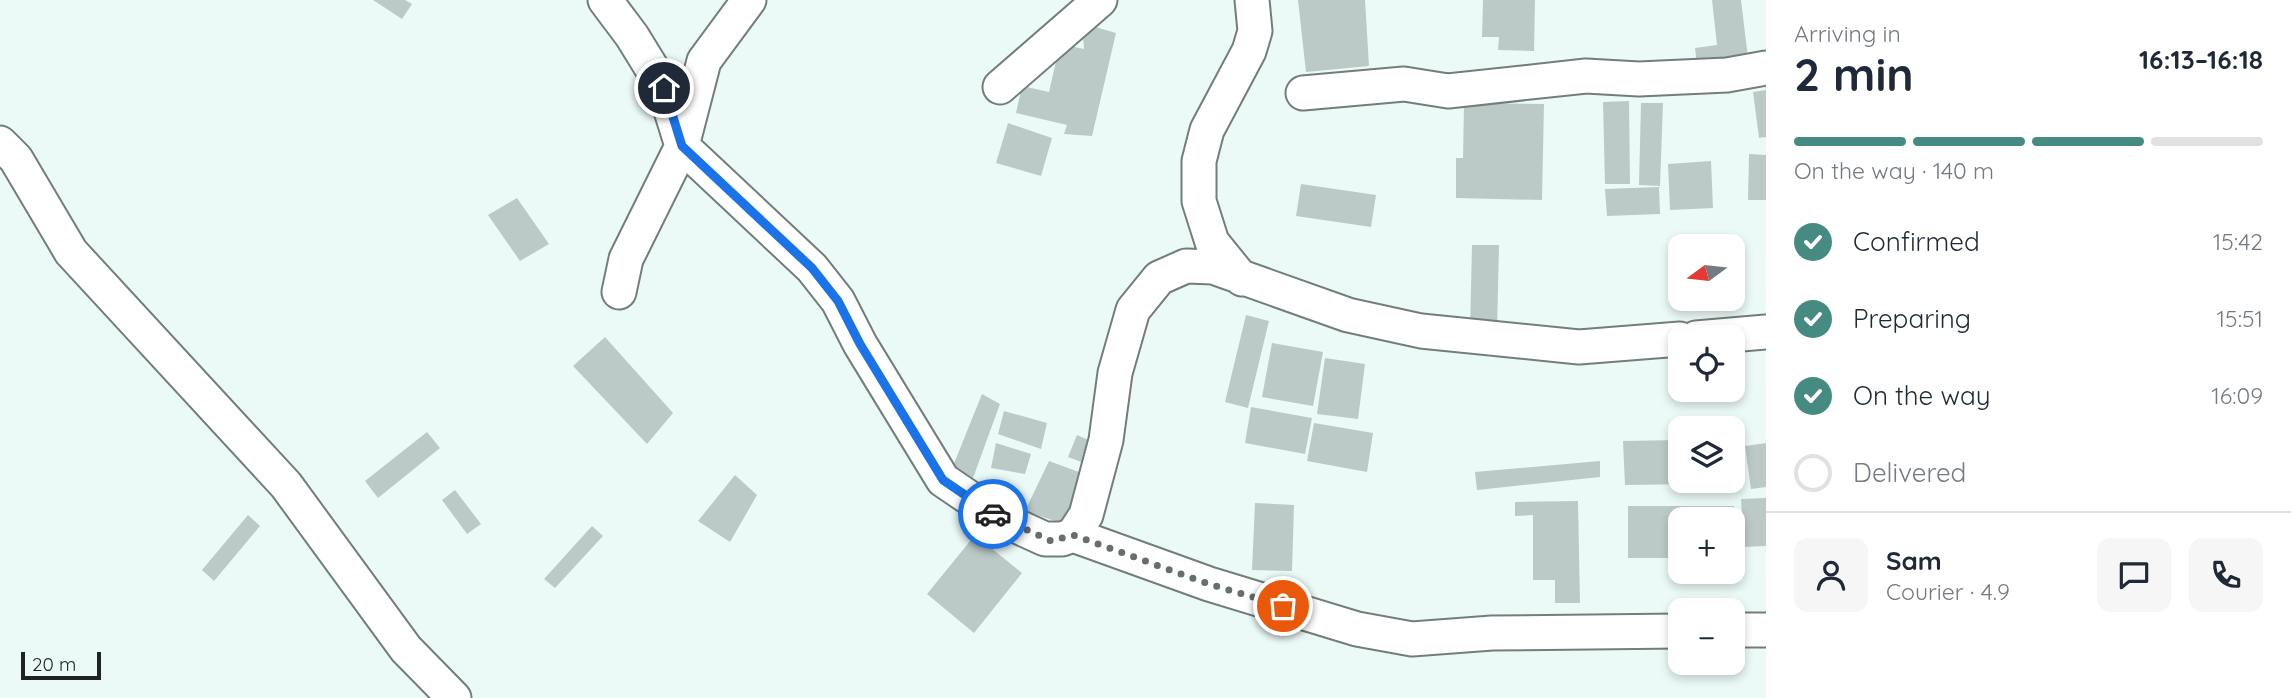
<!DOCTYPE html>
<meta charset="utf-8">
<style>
body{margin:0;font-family:Quicksand,sans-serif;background:#f6f6f7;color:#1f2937;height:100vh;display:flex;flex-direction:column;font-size:26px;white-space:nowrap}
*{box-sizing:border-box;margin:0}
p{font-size:23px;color:#747a83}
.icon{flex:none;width:38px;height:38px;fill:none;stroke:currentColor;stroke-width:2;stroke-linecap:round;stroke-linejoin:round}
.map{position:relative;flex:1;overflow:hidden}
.drawer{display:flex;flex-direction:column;background:#fff;width:525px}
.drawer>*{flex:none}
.needle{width:46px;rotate:255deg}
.buttons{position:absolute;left:1668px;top:234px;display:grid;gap:14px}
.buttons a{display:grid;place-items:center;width:77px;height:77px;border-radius:14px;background:#fff;box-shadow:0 4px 10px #0003;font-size:35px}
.scale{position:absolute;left:21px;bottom:18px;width:80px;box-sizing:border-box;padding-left:7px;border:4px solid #1f2423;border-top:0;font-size:19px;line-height:24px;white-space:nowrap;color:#1f2423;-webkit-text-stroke:5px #ebfaf7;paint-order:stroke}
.pin{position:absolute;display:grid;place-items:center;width:60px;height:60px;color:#fff;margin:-30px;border:4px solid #fff;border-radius:50%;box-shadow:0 2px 7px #0007}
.courier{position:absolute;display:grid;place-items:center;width:70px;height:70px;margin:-35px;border:5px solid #1a73e8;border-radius:50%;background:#fff;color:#222;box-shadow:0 2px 9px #0007}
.head em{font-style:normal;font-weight:700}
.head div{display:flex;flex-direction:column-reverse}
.head{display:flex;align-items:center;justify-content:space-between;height:119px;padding:0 28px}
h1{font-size:46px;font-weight:700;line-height:52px}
.bar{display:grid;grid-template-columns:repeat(4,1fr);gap:10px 7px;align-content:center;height:84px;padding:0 28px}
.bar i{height:9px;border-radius:5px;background:#e0e1e3}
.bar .selected{background:#468b82}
.bar p{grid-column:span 4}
.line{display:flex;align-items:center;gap:18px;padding:0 28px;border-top:2px solid #e0e1e3}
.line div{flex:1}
.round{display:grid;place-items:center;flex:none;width:74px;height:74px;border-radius:14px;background:#f6f6f7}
ol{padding:0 28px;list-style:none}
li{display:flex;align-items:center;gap:21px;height:77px}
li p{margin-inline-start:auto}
li .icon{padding:7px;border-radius:50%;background:#468b82;color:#fff;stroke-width:4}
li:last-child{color:#747a83}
li i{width:38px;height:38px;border:4px solid #e0e1e3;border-radius:50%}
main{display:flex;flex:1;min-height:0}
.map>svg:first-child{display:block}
.building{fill:#bccac7}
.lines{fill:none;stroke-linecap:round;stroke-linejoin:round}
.street-casing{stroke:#717e7c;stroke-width:37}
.street{stroke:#fff;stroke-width:33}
.done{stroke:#666f6d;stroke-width:7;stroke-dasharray:0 12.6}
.route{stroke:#1a73e8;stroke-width:9}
</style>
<main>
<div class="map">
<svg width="1766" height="698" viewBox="0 0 1766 698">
<rect width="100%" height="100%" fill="#ebfaf7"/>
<path class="building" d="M 373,0 L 405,0 L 412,4 L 402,19 Z
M 1298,0 L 1365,0 L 1369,66 L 1306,72 Z
M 1483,0 L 1535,0 L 1534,51 L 1498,50 L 1499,37 L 1482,37 Z
M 1712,0 L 1741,0 L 1748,58 L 1697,64 L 1695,48 L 1717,45 Z
M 1082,23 L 1116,33 L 1092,136 L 1064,134 L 1067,125 L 1016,113 L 1022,86 L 1049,92 L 1060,44 L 1084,49 Z
M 1766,90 L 1766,137 L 1759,138 L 1753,92 Z
M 1629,101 L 1630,184 L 1605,184 L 1603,102 Z
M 1464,103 L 1544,104 L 1542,200 L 1456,198 L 1456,158 L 1463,158 Z
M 1641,103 L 1663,103 L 1660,186 L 1639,185 Z
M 1008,123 L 1052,138 L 1041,176 L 996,163 Z
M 1749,154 L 1766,155 L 1766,200 L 1748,200 Z
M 1711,161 L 1713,208 L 1670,210 L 1668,164 Z
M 1301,184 L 1376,195 L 1371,227 L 1296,216 Z
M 1659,187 L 1660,214 L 1607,216 L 1605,189 Z
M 517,198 L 549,244 L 520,261 L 488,215 Z
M 1472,245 L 1499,245 L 1497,333 L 1470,332 Z
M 1246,315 L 1269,321 L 1248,408 L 1225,402 Z
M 605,337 L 673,413 L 647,444 L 573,366 Z
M 1272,343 L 1323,352 L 1313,406 L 1262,397 Z
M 1325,358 L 1365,364 L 1358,419 L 1317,414 Z
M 982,394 L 1000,404 L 973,478 L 953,466 Z
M 1251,407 L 1312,418 L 1305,454 L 1245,443 Z
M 1004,411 L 1047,423 L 1041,449 L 998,434 Z
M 1314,423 L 1373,433 L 1367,472 L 1307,461 Z
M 427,432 L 440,448 L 378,498 L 365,481 Z
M 1077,435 L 1093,442 L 1084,463 L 1068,457 Z
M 1680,440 L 1680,481 L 1695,484 L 1625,485 L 1623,441 Z
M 996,443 L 1031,454 L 1025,474 L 991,468 Z
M 1766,443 L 1766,487 L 1751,489 L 1745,446 Z
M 1049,461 L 1087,475 L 1064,524 L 1025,511 Z
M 1600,461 L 1600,477 L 1477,490 L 1475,472 Z
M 735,475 L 757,495 L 730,542 L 698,521 Z
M 455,490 L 481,524 L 467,534 L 442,500 Z
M 1766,498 L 1766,546 L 1744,547 L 1741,499 Z
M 1578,501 L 1580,603 L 1555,603 L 1555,580 L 1533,580 L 1533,515 L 1515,516 L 1515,502 Z
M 1255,503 L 1294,505 L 1292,571 L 1252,570 Z
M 1628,506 L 1734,506 L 1734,520 L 1680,520 L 1680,558 L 1628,558 Z
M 248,515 L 260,526 L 214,581 L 202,570 Z
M 592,526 L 603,536 L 555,588 L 544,579 Z
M 975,535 L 1022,573 L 974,633 L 927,594 Z"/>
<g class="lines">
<g class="street-casing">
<path id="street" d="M 605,0 L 632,36 L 664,88 L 682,146 L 812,268 L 838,301 L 860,344 L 943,480 L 999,518 L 1045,539 L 1062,539 L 1073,535 L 1086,515 L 1106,440 L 1115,373 L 1133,310 L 1159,278 L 1186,266 L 1213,267 L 1348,315 L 1421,331 L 1579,347 L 1680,339
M 1000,87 L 1100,0
M 1303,93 L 1404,84 L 1448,91 L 1586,76 L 1639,79 L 1727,75 L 1766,68
M 0,143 L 16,159 L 71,252 L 286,485 L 406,649 L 454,698
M 1242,279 L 1212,242 L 1199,201 L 1199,161 L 1207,130 L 1249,51 L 1255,31 L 1252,0
M 619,292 L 626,259 L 682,146 L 704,61 L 749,0
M 1696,338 L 1766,332
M 1073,535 L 1209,584 L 1357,629 L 1412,639 L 1492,633 L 1680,631
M 1732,630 L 1766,630"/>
</g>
<use href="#street" class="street"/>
</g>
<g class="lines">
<path class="done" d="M 993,514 L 1051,541 L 1073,535 L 1209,584 L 1283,606"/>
<path class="route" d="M 664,88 L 682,146 L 812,268 L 838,301 L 860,344 L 943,480 L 993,514"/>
</g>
</svg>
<div class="buttons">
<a><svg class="needle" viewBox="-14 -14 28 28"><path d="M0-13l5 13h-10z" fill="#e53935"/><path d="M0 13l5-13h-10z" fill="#747a83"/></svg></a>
<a><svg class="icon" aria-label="locate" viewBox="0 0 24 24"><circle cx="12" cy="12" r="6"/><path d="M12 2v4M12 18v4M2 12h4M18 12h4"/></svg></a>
<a><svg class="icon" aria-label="layers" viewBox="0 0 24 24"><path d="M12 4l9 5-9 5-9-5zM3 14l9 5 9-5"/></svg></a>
<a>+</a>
<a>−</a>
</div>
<div class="scale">20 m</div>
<div class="pin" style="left:1283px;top:606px;background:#ea580c"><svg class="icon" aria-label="bag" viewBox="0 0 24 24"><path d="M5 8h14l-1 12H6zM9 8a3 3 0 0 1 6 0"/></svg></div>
<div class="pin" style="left:664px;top:88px;background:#1f2937"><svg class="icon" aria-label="home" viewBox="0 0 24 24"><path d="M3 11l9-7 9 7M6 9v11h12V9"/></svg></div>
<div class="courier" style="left:993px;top:514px"><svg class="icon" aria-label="car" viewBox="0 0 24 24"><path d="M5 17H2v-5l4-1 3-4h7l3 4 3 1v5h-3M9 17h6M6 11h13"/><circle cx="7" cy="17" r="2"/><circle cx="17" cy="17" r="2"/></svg></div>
</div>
<section class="drawer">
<div class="head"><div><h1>2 min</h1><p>Arriving in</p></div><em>16:13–16:18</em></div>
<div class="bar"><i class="selected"></i><i class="selected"></i><i class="selected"></i><i></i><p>On the way · 140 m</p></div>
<ol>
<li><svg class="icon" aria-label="check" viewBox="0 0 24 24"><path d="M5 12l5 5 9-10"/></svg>Confirmed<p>15:42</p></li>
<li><svg class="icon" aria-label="check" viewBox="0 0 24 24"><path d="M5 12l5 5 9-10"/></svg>Preparing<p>15:51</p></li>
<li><svg class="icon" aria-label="check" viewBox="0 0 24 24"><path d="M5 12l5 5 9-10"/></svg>On the way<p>16:09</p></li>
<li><i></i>Delivered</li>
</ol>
<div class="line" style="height:126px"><a class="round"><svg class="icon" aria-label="person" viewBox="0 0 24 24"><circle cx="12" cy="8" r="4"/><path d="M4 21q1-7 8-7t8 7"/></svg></a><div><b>Sam</b><p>Courier · 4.9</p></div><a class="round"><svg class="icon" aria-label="chat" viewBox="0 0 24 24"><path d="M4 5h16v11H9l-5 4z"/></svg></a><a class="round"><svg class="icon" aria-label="phone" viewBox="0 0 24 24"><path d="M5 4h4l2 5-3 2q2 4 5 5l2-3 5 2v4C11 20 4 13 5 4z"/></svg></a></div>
</section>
</main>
